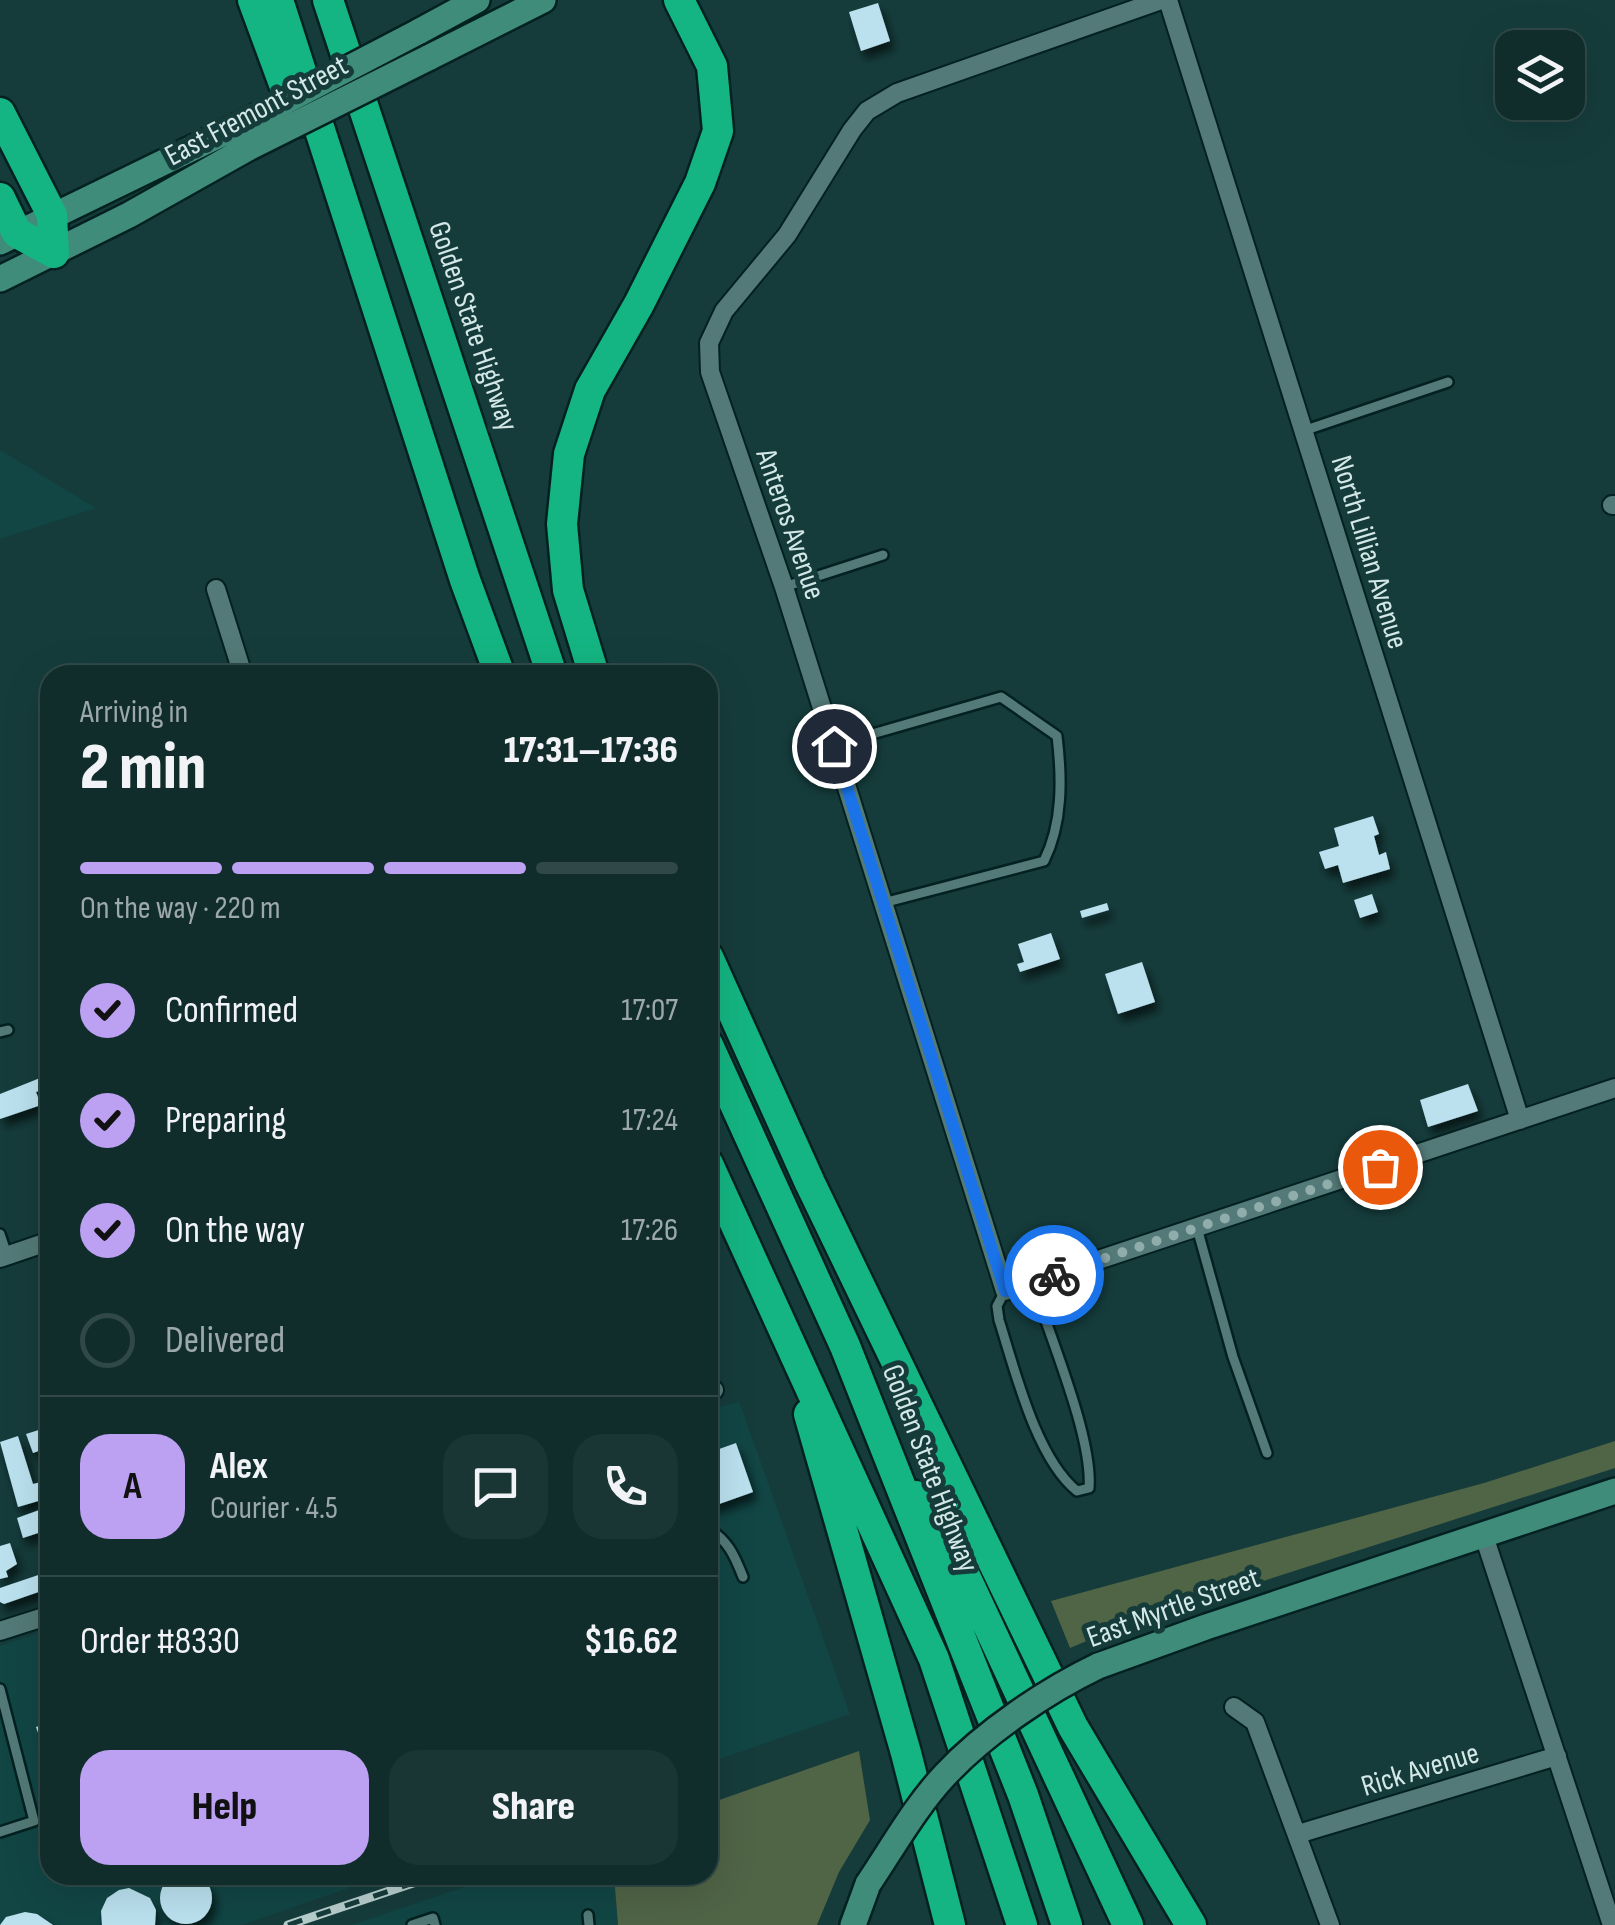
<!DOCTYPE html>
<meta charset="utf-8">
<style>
body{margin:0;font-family:"Sofia Sans Condensed",sans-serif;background:#193534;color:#f1f3f6;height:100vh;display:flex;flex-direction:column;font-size:38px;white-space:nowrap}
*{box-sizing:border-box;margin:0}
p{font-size:32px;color:#9ca8a9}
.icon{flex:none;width:55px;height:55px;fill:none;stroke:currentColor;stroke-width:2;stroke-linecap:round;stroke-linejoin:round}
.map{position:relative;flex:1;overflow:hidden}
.side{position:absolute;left:40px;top:665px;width:678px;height:1220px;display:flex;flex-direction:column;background:#102d2c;border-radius:30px;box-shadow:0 10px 40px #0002,0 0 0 2px #304948}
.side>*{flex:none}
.buttons{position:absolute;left:1495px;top:30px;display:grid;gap:20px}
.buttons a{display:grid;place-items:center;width:90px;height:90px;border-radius:20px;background:#102d2c;box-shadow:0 10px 40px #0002,0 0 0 2px #304948;font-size:50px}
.pin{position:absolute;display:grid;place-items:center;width:85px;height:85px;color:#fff;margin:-42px;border:5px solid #fff;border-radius:50%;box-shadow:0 2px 10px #0007}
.courier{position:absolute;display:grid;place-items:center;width:100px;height:100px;margin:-50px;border:8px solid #1a73e8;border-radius:50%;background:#fff;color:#222;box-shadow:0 2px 12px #0007}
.overview em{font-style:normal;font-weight:800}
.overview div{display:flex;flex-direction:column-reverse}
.overview{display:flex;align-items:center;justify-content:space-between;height:170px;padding:0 40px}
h1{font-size:65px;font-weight:800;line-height:75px}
.bar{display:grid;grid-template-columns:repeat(4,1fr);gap:15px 10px;align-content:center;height:120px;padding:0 40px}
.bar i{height:12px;border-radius:8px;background:#304948}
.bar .selected{background:#bca0f2}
.bar p{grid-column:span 4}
.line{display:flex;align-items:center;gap:25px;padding:0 40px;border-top:2px solid #304948}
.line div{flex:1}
.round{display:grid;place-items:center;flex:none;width:105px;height:105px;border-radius:30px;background:#193534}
ol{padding:0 40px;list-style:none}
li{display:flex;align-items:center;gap:30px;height:110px}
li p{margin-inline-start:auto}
li .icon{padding:10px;border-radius:50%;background:#bca0f2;color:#111;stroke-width:4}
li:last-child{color:#9ca8a9}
li i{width:55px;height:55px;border:5px solid #304948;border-radius:50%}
.button{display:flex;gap:20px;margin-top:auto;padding:20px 40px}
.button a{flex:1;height:115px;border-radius:30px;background:#bca0f2;color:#111;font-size:40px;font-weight:800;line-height:115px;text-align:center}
.button a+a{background:#193534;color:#f1f3f6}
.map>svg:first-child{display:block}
.built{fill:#114645}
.green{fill:#506446}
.building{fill:#bbe1ef;filter:url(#shadow)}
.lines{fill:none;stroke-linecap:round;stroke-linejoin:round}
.lane-casing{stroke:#042121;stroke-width:14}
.street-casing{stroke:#042121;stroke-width:22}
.secondary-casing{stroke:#042121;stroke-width:30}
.highway-casing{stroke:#042121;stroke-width:35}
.lane{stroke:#537a78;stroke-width:9}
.street{stroke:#537a78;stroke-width:18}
.secondary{stroke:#408c7b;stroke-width:25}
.highway{stroke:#14b582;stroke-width:30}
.rail-casing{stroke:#b7cecd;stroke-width:9}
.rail{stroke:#153c3b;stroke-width:5;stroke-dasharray:15;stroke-linecap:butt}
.secondary-bridge-casing{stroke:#042121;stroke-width:30;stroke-linecap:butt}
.secondary-bridge{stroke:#408c7b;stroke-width:25}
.done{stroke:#90acab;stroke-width:10;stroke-dasharray:0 18}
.route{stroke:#1a73e8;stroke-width:12}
.labels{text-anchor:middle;stroke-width:10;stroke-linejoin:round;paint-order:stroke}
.street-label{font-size:30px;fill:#d3e8e7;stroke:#153c3b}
</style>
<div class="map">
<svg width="1615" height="1925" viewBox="0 0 1615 1925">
<defs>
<filter id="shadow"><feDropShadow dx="4.5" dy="8" stdDeviation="5" flood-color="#0009"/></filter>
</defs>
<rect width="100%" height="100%" fill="#153c3b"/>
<path class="built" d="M 0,450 L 96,508 L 0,539 Z
M 739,1401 L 850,1714 L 708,1763 L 708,1411 Z
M 50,1629 L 50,1875 L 386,1875 L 242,1925 L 0,1925 L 0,1646 Z
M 500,1875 L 614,1875 L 618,1925 L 351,1925 Z"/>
<path class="green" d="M 1615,1441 L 1615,1468 L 1120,1627 L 1070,1648 L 1051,1601 L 1484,1483 Z
M 859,1751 L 870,1820 L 839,1872 L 817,1925 L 618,1925 L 614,1875 L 708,1875 L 708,1804 Z"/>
<path class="building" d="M 878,3 L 890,41 L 861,51 L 849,12 Z
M 1373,816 L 1379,834 L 1374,836 L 1379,855 L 1386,852 L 1390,869 L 1343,883 L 1338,865 L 1325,869 L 1319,852 L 1339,846 L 1334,828 Z
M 1372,894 L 1378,912 L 1360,918 L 1354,900 Z
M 1107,903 L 1109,910 L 1082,918 L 1080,911 Z
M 1051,933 L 1060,959 L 1020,972 L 1017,964 L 1024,962 L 1018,944 Z
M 1142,962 L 1155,1002 L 1118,1014 L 1105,974 Z
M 50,1074 L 50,1087 L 36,1092 L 41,1105 L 0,1119 L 0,1094 Z
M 1468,1084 L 1478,1111 L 1428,1127 L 1420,1100 Z
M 45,1428 L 50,1447 L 33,1453 L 26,1434 Z
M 18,1436 L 33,1484 L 41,1482 L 45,1499 L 18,1507 L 0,1442 Z
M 736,1443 L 753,1492 L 708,1508 L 708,1453 Z
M 45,1508 L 50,1529 L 23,1538 L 17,1518 Z
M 10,1543 L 17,1564 L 6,1571 L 8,1577 L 0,1579 L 0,1546 Z
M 50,1571 L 50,1588 L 4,1604 L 0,1602 L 0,1588 Z
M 50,1723 L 50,1745 L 43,1747 L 36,1727 Z
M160 1898a26 26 0 1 1 52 0a26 26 0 1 1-52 0Z
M 129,1888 L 150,1898 L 156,1910 L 155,1925 L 102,1925 L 101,1911 L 107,1898 L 119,1890 Z
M 25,1912 L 37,1914 L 53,1925 L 0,1925 L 6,1917 Z"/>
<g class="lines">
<g class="lane-casing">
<path id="lane" d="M 1303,431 L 1448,382
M 784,587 L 883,555
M 834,745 L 1001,697 L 1057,736 C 1062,778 1063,823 1044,861 L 883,903
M 0,1032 L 8,1030
M 1197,1228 L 1233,1357 L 1267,1453
M 0,1234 L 7,1255
M 1005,1291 L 997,1306 L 999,1320 C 1015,1370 1036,1458 1077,1491 L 1089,1488 C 1093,1437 1049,1335 1033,1283
M 708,1528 C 728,1541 734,1554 743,1577
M 0,1689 L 34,1821 L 0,1832
M 588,1915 L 589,1925
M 412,1925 L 433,1918 L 435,1925"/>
</g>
<g class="street-casing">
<path id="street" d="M 1161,0 L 897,93 L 867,111 L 852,130 L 787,235 L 724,311 L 709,343 L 710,372 L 784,587 L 1005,1291 L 1615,1088
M 1168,0 L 1520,1120
M 1612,505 L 1615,505
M 216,589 L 243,675
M 0,1258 L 50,1241
M 708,1393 L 714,1390
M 1484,1536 L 1612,1925
M 0,1631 L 50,1615
M 1234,1707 L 1255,1722 L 1330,1925
M 1298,1834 L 1557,1756"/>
</g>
<g class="secondary-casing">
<path id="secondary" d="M 418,32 L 477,0
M 428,58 L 543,0
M 0,242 L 234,128
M 0,279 L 129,215 L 248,148
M 1098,1666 L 1206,1627 L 1615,1491
M 853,1925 L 868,1884"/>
</g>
<g class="highway-casing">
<path id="highway" d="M 253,0 L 298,122
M 278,0 L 465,580 L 500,675
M 328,0 L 552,675
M 0,113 L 52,215 L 54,253
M 0,198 L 17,233 L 54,253
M 594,675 L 568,590 L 562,524 L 569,454 L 590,390 L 639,304 L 700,183 L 718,131 L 712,66 L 679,0
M 708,957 L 810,1183 L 1073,1727 L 1191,1925
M 708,1045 L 845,1346 L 1023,1795 L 1067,1925
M 708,1164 L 934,1659 L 1022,1925
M 809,1414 L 906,1753 L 950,1925
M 916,1496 L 952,1548 L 1128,1925"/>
</g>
<use href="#lane" class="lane"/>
<use href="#street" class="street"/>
<use href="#secondary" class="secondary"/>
<use href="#highway" class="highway"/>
<g class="rail-casing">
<path id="rail" d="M 288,1925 L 434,1876"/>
</g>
<use href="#rail" class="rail"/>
<g class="secondary-bridge-casing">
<path id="secondary-bridge" d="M 234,128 L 418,32
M 248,148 L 428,58
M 868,1884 C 893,1847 915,1807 945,1775 C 984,1733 1046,1691 1098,1666"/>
</g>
<use href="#secondary-bridge" class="secondary-bridge"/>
</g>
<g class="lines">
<path class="done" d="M 1054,1275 L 1380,1167"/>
<path class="route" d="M 834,746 L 1005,1291 L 1054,1275"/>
</g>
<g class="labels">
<g class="street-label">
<text transform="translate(256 110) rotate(-28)" y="10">East Fremont Street</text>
<text transform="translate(474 326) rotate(71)" y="10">Golden State Highway</text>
<text transform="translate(791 524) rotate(71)" y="10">Anteros Avenue</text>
<text transform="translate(1370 552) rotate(73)" y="10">North Lillian Avenue</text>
<text transform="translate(931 1468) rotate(69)" y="10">Golden State Highway</text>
<text transform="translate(1173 1607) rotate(-20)" y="10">East Myrtle Street</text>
<text transform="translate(1420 1769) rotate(-17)" y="10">Rick Avenue</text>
</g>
</g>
</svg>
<div class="buttons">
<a><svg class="icon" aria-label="layers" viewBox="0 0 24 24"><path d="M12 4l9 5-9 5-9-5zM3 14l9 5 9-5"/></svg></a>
</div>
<div class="pin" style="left:1380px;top:1167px;background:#ea580c"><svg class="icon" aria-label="bag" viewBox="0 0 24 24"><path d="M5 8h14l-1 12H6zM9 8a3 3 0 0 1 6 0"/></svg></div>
<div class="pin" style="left:834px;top:746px;background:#1f2937"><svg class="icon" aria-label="home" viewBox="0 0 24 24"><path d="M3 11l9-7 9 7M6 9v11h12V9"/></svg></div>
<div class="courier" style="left:1054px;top:1275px"><svg class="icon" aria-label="bike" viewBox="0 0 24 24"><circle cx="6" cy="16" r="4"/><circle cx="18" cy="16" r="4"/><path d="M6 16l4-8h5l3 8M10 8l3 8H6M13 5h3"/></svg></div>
<section class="side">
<div class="overview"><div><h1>2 min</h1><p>Arriving in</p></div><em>17:31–17:36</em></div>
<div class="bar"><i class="selected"></i><i class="selected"></i><i class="selected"></i><i></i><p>On the way · 220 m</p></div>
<ol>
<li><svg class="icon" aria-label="check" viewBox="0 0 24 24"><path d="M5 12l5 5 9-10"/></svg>Confirmed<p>17:07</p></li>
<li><svg class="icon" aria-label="check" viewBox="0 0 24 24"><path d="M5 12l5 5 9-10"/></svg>Preparing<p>17:24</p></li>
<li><svg class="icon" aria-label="check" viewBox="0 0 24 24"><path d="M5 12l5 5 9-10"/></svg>On the way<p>17:26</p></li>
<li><i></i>Delivered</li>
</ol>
<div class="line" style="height:180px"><b class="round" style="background:#bca0f2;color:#111">A</b><div><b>Alex</b><p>Courier · 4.5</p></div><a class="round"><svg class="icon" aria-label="chat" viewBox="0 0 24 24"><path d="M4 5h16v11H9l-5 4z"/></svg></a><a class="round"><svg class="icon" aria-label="phone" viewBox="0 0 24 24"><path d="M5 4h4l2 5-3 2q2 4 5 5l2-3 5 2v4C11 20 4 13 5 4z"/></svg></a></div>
<div class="line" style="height:130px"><div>Order #8330</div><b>$16.62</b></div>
<div class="button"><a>Help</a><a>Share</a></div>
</section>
</div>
